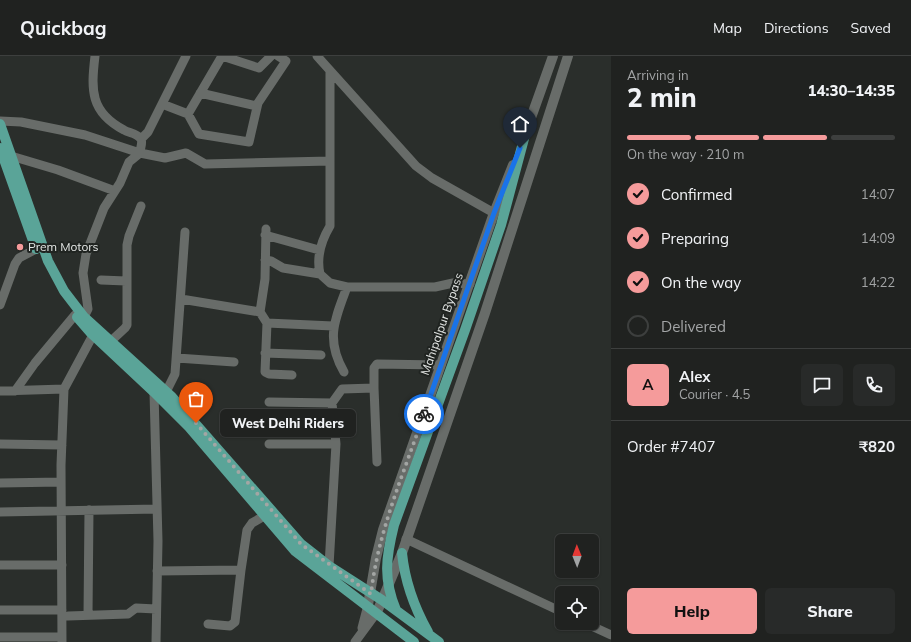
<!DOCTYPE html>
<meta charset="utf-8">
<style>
body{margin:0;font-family:Mulish,sans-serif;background:#282a29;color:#f1f3f6;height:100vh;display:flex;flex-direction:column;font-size:15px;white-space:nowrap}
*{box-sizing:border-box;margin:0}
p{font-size:13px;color:#a2a4a5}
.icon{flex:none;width:22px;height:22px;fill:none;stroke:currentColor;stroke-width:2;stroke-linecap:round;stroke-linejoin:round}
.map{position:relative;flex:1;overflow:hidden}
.details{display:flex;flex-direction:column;background:#202220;width:300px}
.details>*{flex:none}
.needle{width:26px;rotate:359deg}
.tools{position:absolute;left:555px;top:478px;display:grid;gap:8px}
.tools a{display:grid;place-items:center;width:44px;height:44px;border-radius:6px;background:#202220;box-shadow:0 1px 3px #0004,0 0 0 1px #3d3f3e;font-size:20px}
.pin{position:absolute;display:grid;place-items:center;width:34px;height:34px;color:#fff;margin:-41px -17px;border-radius:50% 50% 50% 0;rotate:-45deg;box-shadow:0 0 4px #0007}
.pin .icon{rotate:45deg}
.courier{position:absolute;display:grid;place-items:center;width:40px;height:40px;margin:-20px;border:3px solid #1a73e8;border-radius:50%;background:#fff;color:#222;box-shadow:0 1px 5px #0007}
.bubble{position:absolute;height:28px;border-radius:6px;background:#202220;box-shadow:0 1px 3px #0004,0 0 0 1px #3d3f3e;font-size:13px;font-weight:800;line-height:28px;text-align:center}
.headline em{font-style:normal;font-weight:800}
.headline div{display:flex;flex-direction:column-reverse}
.headline{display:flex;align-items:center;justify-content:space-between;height:68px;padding:0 16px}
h1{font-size:26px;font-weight:800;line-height:30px}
.bar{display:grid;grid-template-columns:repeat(4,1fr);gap:6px 4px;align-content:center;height:48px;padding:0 16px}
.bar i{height:5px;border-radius:3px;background:#3d3f3e}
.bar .current{background:#f59b9b}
.bar p{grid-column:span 4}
.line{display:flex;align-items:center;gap:10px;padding:0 16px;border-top:1px solid #3d3f3e}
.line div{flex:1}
.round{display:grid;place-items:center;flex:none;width:42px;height:42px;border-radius:6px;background:#282a29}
ol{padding:0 16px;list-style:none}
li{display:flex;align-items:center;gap:12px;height:44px}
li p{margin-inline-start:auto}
li .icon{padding:4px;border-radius:50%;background:#f59b9b;color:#111;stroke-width:4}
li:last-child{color:#a2a4a5}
li i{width:22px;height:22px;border:2px solid #3d3f3e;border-radius:50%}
.primary-button{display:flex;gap:8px;margin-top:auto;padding:8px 16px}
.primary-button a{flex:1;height:46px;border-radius:6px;background:#f59b9b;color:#111;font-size:16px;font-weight:800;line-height:46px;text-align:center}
.primary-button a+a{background:#282a29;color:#f1f3f6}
header{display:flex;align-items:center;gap:24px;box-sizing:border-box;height:56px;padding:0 20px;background:#202220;border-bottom:1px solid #3d3f3e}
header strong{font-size:19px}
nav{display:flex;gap:22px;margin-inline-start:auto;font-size:14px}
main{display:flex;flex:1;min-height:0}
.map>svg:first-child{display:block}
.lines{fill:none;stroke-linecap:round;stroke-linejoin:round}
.street{stroke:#686c69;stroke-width:9}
.secondary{stroke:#686c69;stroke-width:10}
.primary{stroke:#5aa498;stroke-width:10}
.done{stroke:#a3a6a4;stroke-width:4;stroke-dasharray:0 7.2}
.route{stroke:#1a73e8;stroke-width:5}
.poi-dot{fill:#f59b9b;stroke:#202421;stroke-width:1.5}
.labels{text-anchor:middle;stroke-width:4;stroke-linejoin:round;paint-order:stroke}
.poi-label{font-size:12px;fill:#e4e7e5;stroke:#202421;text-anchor:start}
.street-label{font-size:12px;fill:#e4e7e5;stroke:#202421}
</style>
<header>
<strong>Quickbag</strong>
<nav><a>Map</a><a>Directions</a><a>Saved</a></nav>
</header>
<main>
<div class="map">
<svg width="611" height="586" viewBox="0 0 611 586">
<rect width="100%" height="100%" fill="#2a2e2b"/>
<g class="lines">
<path class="street" d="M 222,0 L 259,12 L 271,0
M 317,0 L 416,110 L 432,122 L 494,157
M 330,15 L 330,170 C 321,185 316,200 320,218 L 330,227 L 347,231 L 435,231 L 453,227 L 470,228
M 200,37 L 257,50
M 162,48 L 188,58 L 222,0
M 188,58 L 199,78 L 249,86 L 258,47 L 286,5 L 278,0
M 0,65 L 21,66 L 85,79 L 140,97 L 165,102 L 186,97 L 205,108 L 330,105
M 141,83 L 148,76 L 186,0
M 11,100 L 58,114 L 115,135
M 266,173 L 265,223 L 260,256 L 267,267
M 265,179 L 319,194
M 265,204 L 271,205 L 283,212 L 320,218
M 101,224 L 126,225
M 181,243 L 260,256
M 0,249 L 15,208 L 19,202 L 36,193
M 84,261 L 88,253 L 83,217 L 86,198 L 104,152 L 120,127 L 129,106 L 140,97 C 140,92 143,87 141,83 C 137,77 129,77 124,74 C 90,56 91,34 95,0
M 111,285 L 125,272 L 127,269 L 127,189 L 129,180 L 141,150
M 265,297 L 321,299
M 177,302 L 234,306
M 344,316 C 325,283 335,263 347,231
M 292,319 L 269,318 L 265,316 L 267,267 L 333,270
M 374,332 L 377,406
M 0,335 L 64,333
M 15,335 L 35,307 L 75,259
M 154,336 L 158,485 L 156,586
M 166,336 L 175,318 L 185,176
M 269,346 L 332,347 L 336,388 L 329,510
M 332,347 L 342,333 L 374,332 L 374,312 L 377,308 L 441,309
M 0,388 L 62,389
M 269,388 L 336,388
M 0,427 L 61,426
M 0,456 L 157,453
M 406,483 L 562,556
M 0,509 L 62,509
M 157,515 L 241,514 L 247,474 L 252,467 L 264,460
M 0,554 L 62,554
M 88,559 L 89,454
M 68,560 L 128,558 L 136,552 L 156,553
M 585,567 L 611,579
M 208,568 L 230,570 L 235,566 L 241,514
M 362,572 L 368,549
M 0,581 L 62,581
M 62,586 L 61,409 L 64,333 L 93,279
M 355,586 L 377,556"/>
<path class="secondary" d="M 522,87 L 553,0
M 368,549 L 376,502 L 383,474 L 494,157 L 513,109
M 377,556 L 402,497 L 485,257 L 568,0"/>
<path class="primary" d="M 0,68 L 48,205 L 64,235 L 84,261 L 172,341 L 301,488 L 329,510 L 382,544 L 439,586
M 0,92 L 36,193
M 77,261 L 90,276 L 154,336 L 189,371 L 295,495 L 414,586
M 402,497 C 405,527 414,551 428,576
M 396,554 C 383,523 386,501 394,469 L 465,274 L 501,169 L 525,79"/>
</g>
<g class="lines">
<path class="done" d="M 196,367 L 301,488 L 371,538 C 378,475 404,417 424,358"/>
<path class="route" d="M 424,358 L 494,157 L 520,92"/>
</g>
<circle class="poi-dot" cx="20" cy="191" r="4"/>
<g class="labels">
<g class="poi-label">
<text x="28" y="195">Prem Motors</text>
</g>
<g class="street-label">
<text transform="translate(442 268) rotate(-71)" y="4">Mahipalpur Bypass</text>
</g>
</g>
</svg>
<div class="tools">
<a><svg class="needle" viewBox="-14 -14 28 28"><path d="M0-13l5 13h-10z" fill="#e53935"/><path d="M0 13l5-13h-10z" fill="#a2a4a5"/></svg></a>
<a><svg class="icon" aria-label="locate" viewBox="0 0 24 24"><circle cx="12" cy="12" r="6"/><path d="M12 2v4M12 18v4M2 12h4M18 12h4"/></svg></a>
</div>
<div class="pin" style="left:196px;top:367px;background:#ea580c"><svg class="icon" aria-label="bag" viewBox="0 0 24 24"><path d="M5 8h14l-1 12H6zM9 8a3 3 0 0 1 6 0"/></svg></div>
<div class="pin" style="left:520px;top:92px;background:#1f2937"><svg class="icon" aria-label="home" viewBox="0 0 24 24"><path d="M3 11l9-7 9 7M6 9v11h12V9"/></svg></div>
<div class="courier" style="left:424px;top:358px"><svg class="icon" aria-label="bike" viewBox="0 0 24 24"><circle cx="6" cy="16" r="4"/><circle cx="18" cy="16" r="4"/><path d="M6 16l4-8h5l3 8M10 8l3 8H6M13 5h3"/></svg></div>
<div class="bubble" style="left:220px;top:353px;width:136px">West Delhi Riders</div>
</div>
<section class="details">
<div class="headline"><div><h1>2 min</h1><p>Arriving in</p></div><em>14:30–14:35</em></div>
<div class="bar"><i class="current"></i><i class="current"></i><i class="current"></i><i></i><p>On the way · 210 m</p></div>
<ol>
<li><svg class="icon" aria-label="check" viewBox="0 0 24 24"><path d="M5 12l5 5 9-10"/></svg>Confirmed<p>14:07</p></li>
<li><svg class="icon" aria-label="check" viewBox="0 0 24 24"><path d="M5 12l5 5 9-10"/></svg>Preparing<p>14:09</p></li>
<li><svg class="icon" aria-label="check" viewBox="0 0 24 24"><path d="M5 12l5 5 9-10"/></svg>On the way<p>14:22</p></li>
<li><i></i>Delivered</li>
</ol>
<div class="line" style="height:72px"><b class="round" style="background:#f59b9b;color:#111">A</b><div><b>Alex</b><p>Courier · 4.5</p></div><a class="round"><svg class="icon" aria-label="chat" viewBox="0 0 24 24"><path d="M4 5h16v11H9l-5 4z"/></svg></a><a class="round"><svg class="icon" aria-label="phone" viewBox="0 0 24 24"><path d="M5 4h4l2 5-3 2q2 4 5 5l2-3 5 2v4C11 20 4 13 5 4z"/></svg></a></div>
<div class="line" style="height:52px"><div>Order #7407</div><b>₹820</b></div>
<div class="primary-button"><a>Help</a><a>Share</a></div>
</section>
</main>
